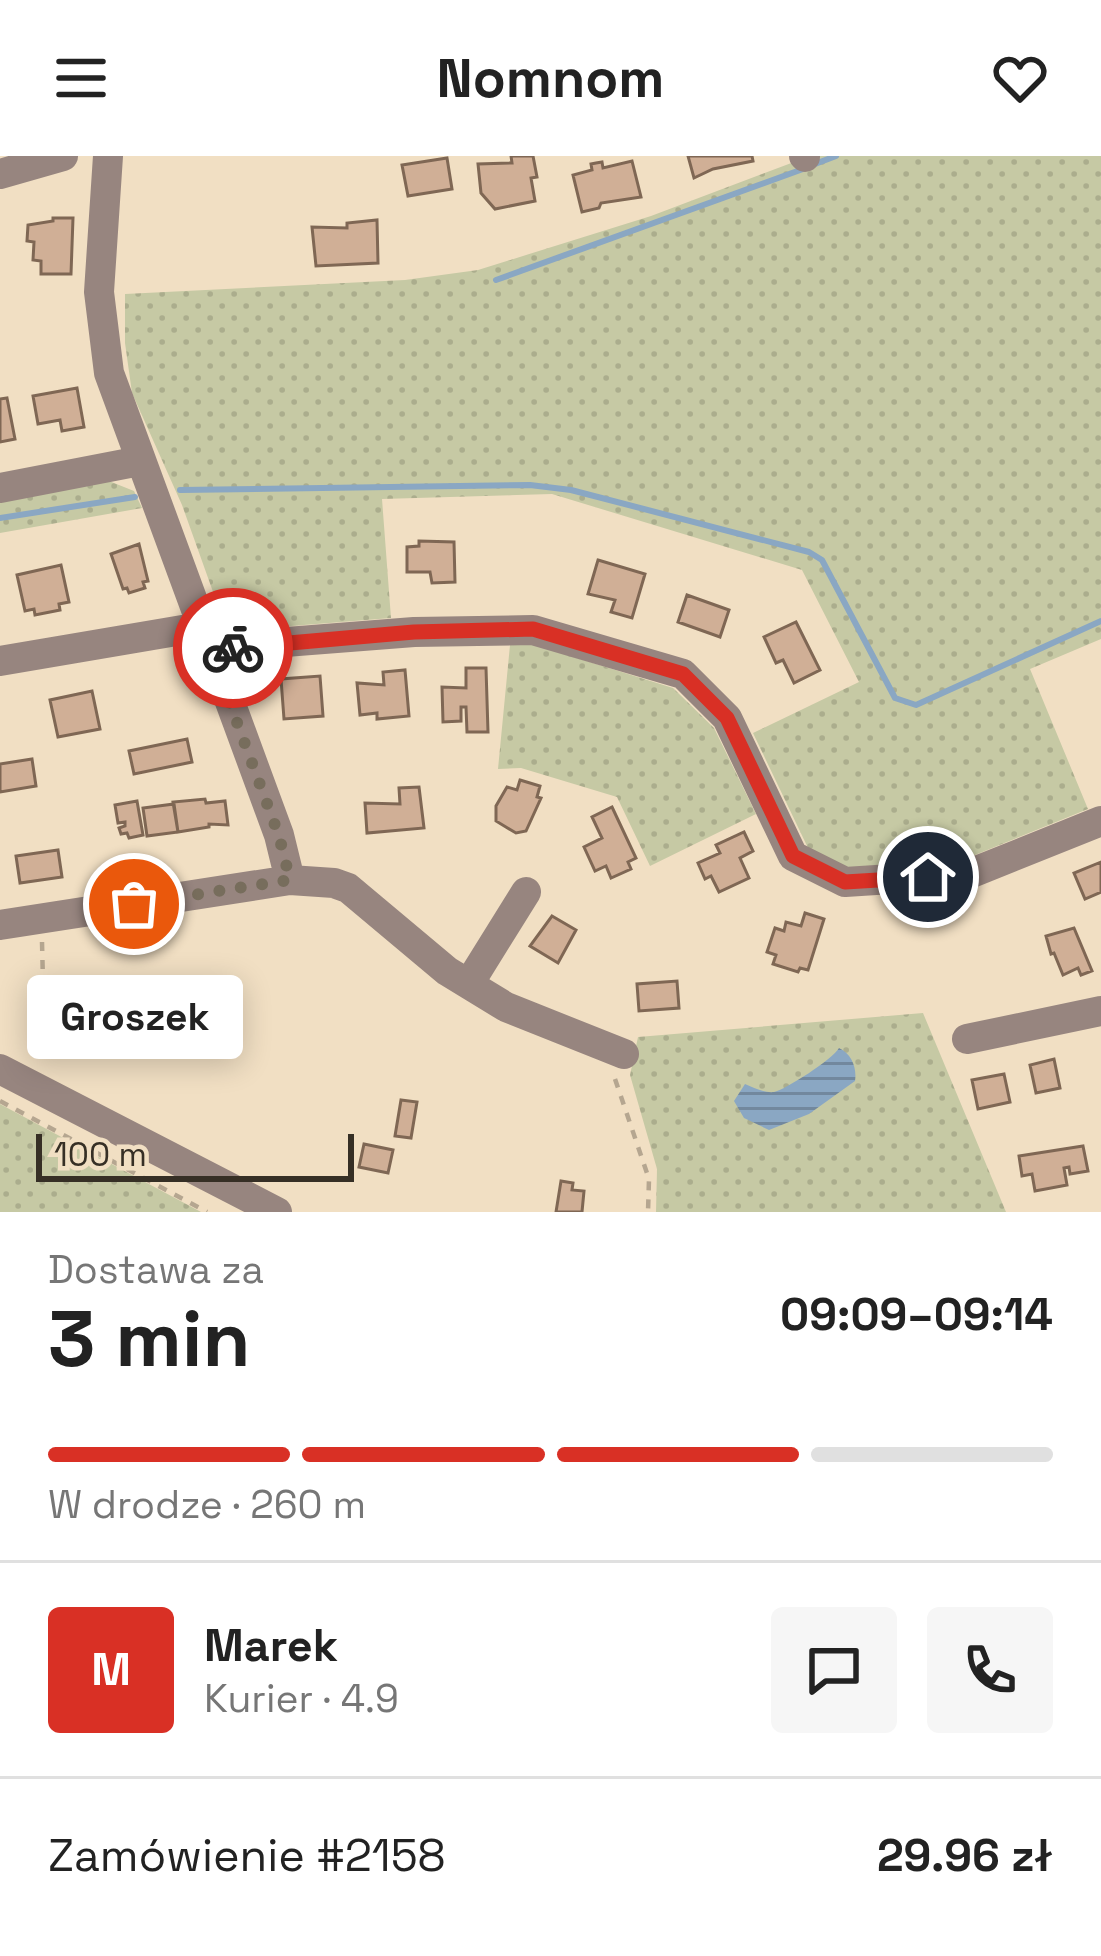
<!DOCTYPE html>
<html lang="pl">
<meta charset="utf-8">
<style>
body{margin:0;font-family:"Space Grotesk",sans-serif;background:#f6f6f6;color:#222;height:100vh;display:flex;flex-direction:column;font-size:45px;white-space:nowrap}
*{box-sizing:border-box;margin:0}
p{font-size:39px;color:#767676}
.icon{flex:none;width:66px;height:66px;fill:none;stroke:currentColor;stroke-width:2;stroke-linecap:round;stroke-linejoin:round}
.map{position:relative;height:1056px;overflow:hidden}
.sheet{display:flex;flex-direction:column;background:#fff;flex:1}
.sheet>*{flex:none}
.scale{position:absolute;left:36px;bottom:30px;width:318px;box-sizing:border-box;padding-left:12px;border:6px solid #362f25;border-top:0;font-size:33px;line-height:42px;white-space:nowrap;color:#362f25;-webkit-text-stroke:9px #f1dfc3;paint-order:stroke}
.pin{position:absolute;display:grid;place-items:center;width:102px;height:102px;color:#fff;margin:-51px;border:6px solid #fff;border-radius:50%;box-shadow:0 3px 12px #0007}
.courier{position:absolute;display:grid;place-items:center;width:120px;height:120px;margin:-60px;border:9px solid #d93025;border-radius:50%;background:#fff;color:#222;box-shadow:0 3px 15px #0007}
.bubble{position:absolute;height:84px;border-radius:12px;background:#fff;box-shadow:0 6px 30px #0003;font-size:39px;font-weight:700;line-height:84px;text-align:center}
.overview em{font-style:normal;font-weight:700}
.overview div{display:flex;flex-direction:column-reverse}
.overview{display:flex;align-items:center;justify-content:space-between;height:204px;padding:0 48px}
h1{font-size:78px;font-weight:700;line-height:90px}
.bar{display:grid;grid-template-columns:repeat(4,1fr);gap:18px 12px;align-content:center;height:144px;padding:0 48px}
.bar i{height:15px;border-radius:9px;background:#e0e0e0}
.bar .active{background:#d93025}
.bar p{grid-column:span 4}
.line{display:flex;align-items:center;gap:30px;padding:0 48px;border-top:3px solid #e0e0e0}
.line div{flex:1}
.round{display:grid;place-items:center;flex:none;width:126px;height:126px;border-radius:12px;background:#f6f6f6}
header{display:flex;justify-content:space-between;align-items:center;height:156px;padding:0 48px;background:#fff;font-size:54px;font-weight:700}
.map>svg:first-child{display:block}
.grass{fill:url(#grass-dots)}
.water{fill:url(#water-rules)}
.lines{fill:none;stroke-linecap:round;stroke-linejoin:round}
.stream{stroke:#8aa7c3;stroke-width:6}
.building{fill:#d0af96;stroke:#7f6754;stroke-width:3}
.path{stroke:#b5a690;stroke-width:4.5;stroke-dasharray:9 9;stroke-linecap:butt}
.minor{stroke:#97857f;stroke-width:30}
.done{stroke:#776d5c;stroke-width:12;stroke-dasharray:0 21.6}
.route{stroke:#d93025;stroke-width:15}
</style>
<header><svg class="icon" aria-label="menu" viewBox="0 0 24 24"><path d="M4 6h16M4 12h16M4 18h16"/></svg>Nomnom<svg class="icon" aria-label="heart" viewBox="0 0 24 24"><path d="M12 20l-8-8c-3-5 5-10 8-4 3-6 11-1 8 4z"/></svg></header>
<div class="map">
<svg width="1101" height="1056" viewBox="0 0 1101 1056">
<defs>
<pattern id="grass-dots" width="8" height="8" patternUnits="userSpaceOnUse" patternTransform="scale(3)"><rect width="8" height="8" fill="#c6c9a4"/><path d="M2 2h.1M6 6h.1" fill="none" stroke="#abad8d" stroke-width="1.8" stroke-linecap="round"/></pattern>
<pattern id="water-rules" width="6" height="5" patternUnits="userSpaceOnUse" patternTransform="scale(3)"><rect width="6" height="5" fill="#8aa7c3"/><path d="M0 2.5h6" fill="none" stroke="#72889e"/></pattern>
</defs>
<rect width="100%" height="100%" fill="#f1dfc3"/>
<path class="grass" d="M 810,0 L 1101,0 L 1101,483 L 1030,513 L 1088,653 L 970,701 L 849,712 L 808,692 L 753,577 L 859,526 L 802,414 L 552,338 L 382,343 L 391,462 L 243,474 L 222,461 L 182,349 L 132,237 L 125,187 L 125,138 L 405,124 L 478,114 L 651,60 Z
M 109,325 L 134,335 L 142,352 L 0,377 L 0,345 Z
M 532,488 L 673,532 L 714,572 L 756,658 L 650,710 L 617,641 L 521,612 L 498,613 L 510,489 Z
M 923,857 L 1006,1056 L 656,1056 L 657,1013 L 630,919 L 638,881 Z
M 0,948 L 201,1056 L 0,1056 Z"/>
<path class="water" d="M 839,892 C 852,898 857,912 855,925 L 809,958 L 769,974 L 744,962 L 734,945 L 745,928 C 754,932 764,937 774,936 C 785,934 833,903 839,892 Z"/>
<g class="lines">
<path class="stream" d="M 815,8 L 836,0
M 496,124 L 803,13
M 180,334 L 530,329 L 571,334 L 809,396 L 822,404 L 895,542 L 916,549 L 1101,465
M 0,362 L 135,341"/>
</g>
<path class="building" d="M 511,0 L 533,0 L 537,21 L 531,22 L 535,45 L 495,53 L 481,37 L 478,8 L 512,7 Z
M 688,0 L 752,0 L 753,5 L 713,13 L 694,22 Z
M 447,2 L 452,33 L 408,40 L 402,9 Z
M 632,5 L 641,41 L 601,47 L 599,52 L 582,56 L 573,19 L 592,14 L 591,8 L 596,7 L 602,6 L 603,12 Z
M 53,62 L 73,62 L 71,118 L 41,118 L 41,105 L 33,104 L 34,86 L 27,85 L 28,69 L 53,65 Z
M 377,64 L 378,107 L 316,110 L 312,71 L 347,72 L 347,67 Z
M 77,232 L 84,271 L 62,275 L 60,264 L 38,268 L 33,240 Z
M 7,242 L 15,283 L 0,286 L 0,243 Z
M 419,385 L 454,386 L 455,426 L 432,427 L 430,416 L 407,416 L 407,391 L 419,390 Z
M 139,388 L 148,425 L 143,426 L 145,432 L 129,437 L 127,432 L 123,433 L 111,398 Z
M 598,404 L 645,418 L 632,462 L 611,456 L 615,444 L 588,438 Z
M 61,409 L 69,446 L 59,448 L 60,454 L 35,459 L 34,453 L 25,455 L 17,419 Z
M 687,439 L 729,454 L 720,481 L 678,466 Z
M 796,466 L 820,514 L 794,527 L 783,504 L 776,507 L 764,481 Z
M 466,512 L 486,512 L 488,576 L 467,576 L 466,551 L 461,551 L 461,565 L 443,566 L 442,531 L 466,532 Z
M 405,514 L 409,560 L 377,563 L 377,557 L 360,559 L 357,527 L 384,529 L 383,516 Z
M 320,520 L 323,560 L 284,563 L 281,523 Z
M 92,535 L 100,573 L 58,581 L 50,544 Z
M 187,583 L 192,606 L 134,618 L 129,595 Z
M 32,603 L 36,630 L 0,636 L 0,608 Z
M 520,624 L 540,630 L 537,641 L 541,642 L 526,675 L 516,677 L 496,665 L 496,650 L 507,631 L 517,634 Z
M 419,631 L 424,672 L 367,677 L 365,647 L 400,648 L 399,632 Z
M 205,643 L 206,647 L 225,645 L 228,669 L 209,668 L 209,671 L 178,676 L 173,646 Z
M 137,645 L 143,679 L 129,682 L 127,677 L 121,678 L 119,672 L 125,670 L 125,666 L 118,667 L 115,649 Z
M 174,648 L 178,676 L 147,680 L 143,652 Z
M 612,651 L 636,702 L 628,706 L 631,713 L 611,722 L 606,710 L 595,715 L 584,691 L 602,682 L 592,661 Z
M 744,676 L 753,695 L 740,702 L 749,722 L 719,736 L 711,720 L 705,723 L 698,707 L 720,697 L 716,689 Z
M 58,694 L 62,721 L 20,727 L 16,700 Z
M 1101,706 L 1101,736 L 1085,743 L 1074,717 Z
M 805,757 L 824,763 L 808,814 L 800,812 L 798,816 L 773,808 L 776,799 L 767,796 L 775,772 L 784,775 L 786,766 L 801,770 Z
M 552,760 L 576,774 L 558,807 L 530,790 Z
M 1074,772 L 1092,815 L 1081,819 L 1078,812 L 1063,819 L 1054,797 L 1051,798 L 1046,780 Z
M 677,825 L 679,852 L 639,855 L 637,828 Z
M 176,859 L 210,859 L 209,882 L 176,882 Z
M 1054,903 L 1060,932 L 1036,937 L 1030,909 Z
M 1004,918 L 1010,946 L 978,953 L 972,924 Z
M 401,944 L 417,946 L 411,982 L 395,980 Z
M 364,988 L 393,994 L 388,1017 L 359,1011 Z
M 1083,990 L 1088,1015 L 1070,1018 L 1069,1011 L 1064,1012 L 1067,1029 L 1035,1035 L 1032,1018 L 1022,1020 L 1019,1000 Z
M 561,1025 L 573,1027 L 572,1034 L 584,1035 L 582,1056 L 556,1056 Z"/>
<g class="lines">
<path class="path" d="M 42,786 L 45,906
M 615,923 L 649,1023 L 648,1056
M 0,945 L 207,1056"/>
<path class="minor" d="M 108,0 L 99,136 L 109,217 L 279,679 L 290,724
M 804,0 L 805,1
M 0,18 L 63,0
M 0,332 L 140,305
M 211,497 L 247,489 L 414,476 L 533,474 L 683,518 L 727,562 L 793,700 L 845,726 L 969,718 L 1101,665
M 0,505 L 200,471
M 0,769 L 290,724 L 334,727 L 348,732 L 447,815 L 506,851 L 624,898
M 470,826 L 526,736
M 967,883 L 1101,855
M 0,913 L 277,1056"/>
</g>
<g class="lines">
<path class="done" d="M 134,748 L 290,724 L 279,680 L 211,496 L 233,492"/>
<path class="route" d="M 233,492 L 414,476 L 533,473 L 683,518 L 727,562 L 793,700 L 845,726 L 928,721"/>
</g>
</svg>
<div class="scale">100 m</div>
<div class="pin" style="left:134px;top:748px;background:#ea580c"><svg class="icon" aria-label="bag" viewBox="0 0 24 24"><path d="M5 8h14l-1 12H6zM9 8a3 3 0 0 1 6 0"/></svg></div>
<div class="pin" style="left:928px;top:721px;background:#1f2937"><svg class="icon" aria-label="home" viewBox="0 0 24 24"><path d="M3 11l9-7 9 7M6 9v11h12V9"/></svg></div>
<div class="courier" style="left:233px;top:492px"><svg class="icon" aria-label="bike" viewBox="0 0 24 24"><circle cx="6" cy="16" r="4"/><circle cx="18" cy="16" r="4"/><path d="M6 16l4-8h5l3 8M10 8l3 8H6M13 5h3"/></svg></div>
<div class="bubble" style="left:27px;top:819px;width:216px">Groszek</div>
</div>
<section class="sheet">
<div class="overview"><div><h1>3 min</h1><p>Dostawa za</p></div><em>09:09–09:14</em></div>
<div class="bar"><i class="active"></i><i class="active"></i><i class="active"></i><i></i><p>W drodze · 260 m</p></div>
<div class="line" style="height:216px"><b class="round" style="background:#d93025;color:#fff">M</b><div><b>Marek</b><p>Kurier · 4.9</p></div><a class="round"><svg class="icon" aria-label="chat" viewBox="0 0 24 24"><path d="M4 5h16v11H9l-5 4z"/></svg></a><a class="round"><svg class="icon" aria-label="phone" viewBox="0 0 24 24"><path d="M5 4h4l2 5-3 2q2 4 5 5l2-3 5 2v4C11 20 4 13 5 4z"/></svg></a></div>
<div class="line" style="height:156px"><div>Zamówienie #2158</div><b>29.96 zł</b></div>
</section>
